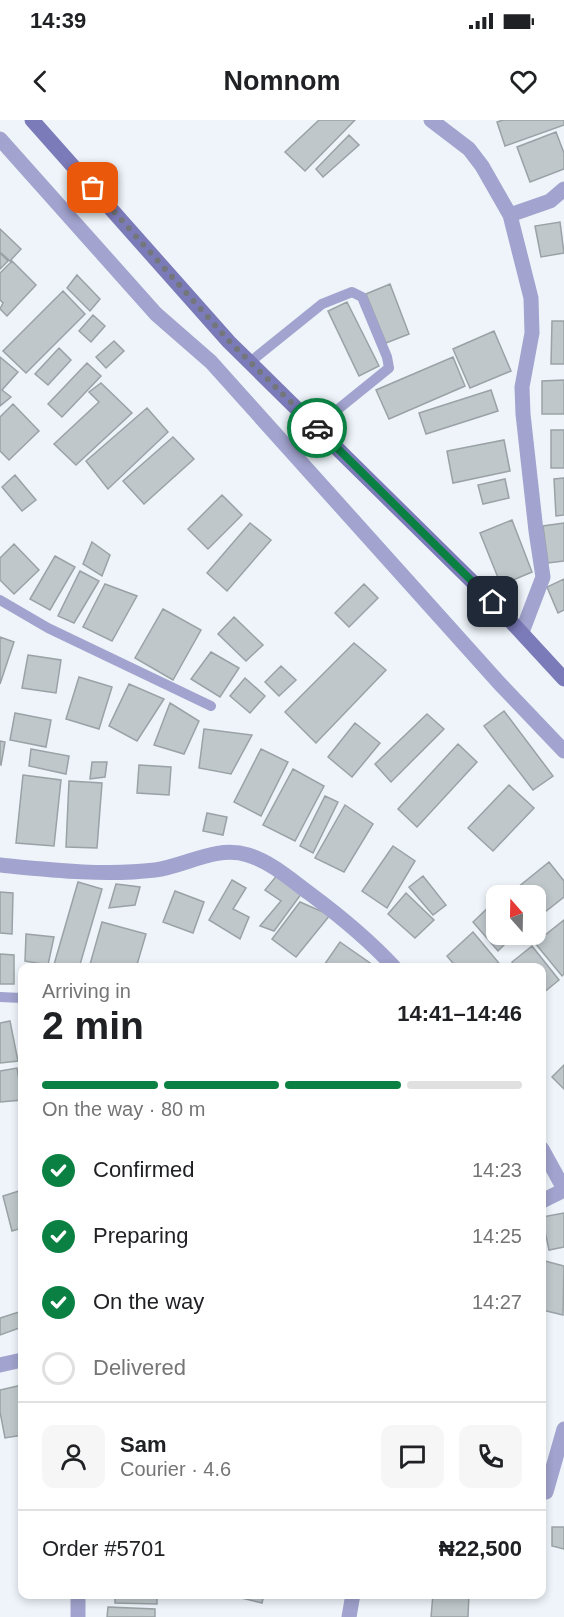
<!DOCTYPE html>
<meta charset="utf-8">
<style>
body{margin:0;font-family:Arial,sans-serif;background:#f6f6f6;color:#202124;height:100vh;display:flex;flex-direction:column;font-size:22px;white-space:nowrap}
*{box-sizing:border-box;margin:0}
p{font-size:20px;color:#757577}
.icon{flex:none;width:33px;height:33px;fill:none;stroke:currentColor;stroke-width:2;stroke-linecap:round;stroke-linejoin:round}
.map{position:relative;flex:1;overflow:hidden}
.sheet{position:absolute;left:18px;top:843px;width:528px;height:636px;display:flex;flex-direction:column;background:#fff;border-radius:12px;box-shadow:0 3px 9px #0003}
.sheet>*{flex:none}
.needle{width:39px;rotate:340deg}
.fabs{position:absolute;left:486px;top:765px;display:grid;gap:12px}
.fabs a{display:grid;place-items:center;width:60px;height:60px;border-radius:12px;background:#fff;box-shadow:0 3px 9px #0003;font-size:30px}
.pin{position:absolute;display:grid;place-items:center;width:51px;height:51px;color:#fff;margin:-26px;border-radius:12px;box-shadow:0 3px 9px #0006}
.courier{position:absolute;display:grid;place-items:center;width:60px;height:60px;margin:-30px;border:4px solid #0b8043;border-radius:50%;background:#fff;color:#222;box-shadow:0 2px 8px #0007}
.overview em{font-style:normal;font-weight:800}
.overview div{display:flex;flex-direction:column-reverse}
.overview{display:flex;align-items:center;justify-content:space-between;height:102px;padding:0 24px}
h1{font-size:39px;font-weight:800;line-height:45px}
.bar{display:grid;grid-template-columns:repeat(4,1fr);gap:9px 6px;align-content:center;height:72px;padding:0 24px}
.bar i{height:8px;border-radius:4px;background:#e0e0e0}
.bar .current{background:#0b8043}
.bar p{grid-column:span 4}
.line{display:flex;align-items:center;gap:15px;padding:0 24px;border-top:2px solid #e0e0e0}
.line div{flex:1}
.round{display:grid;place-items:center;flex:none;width:63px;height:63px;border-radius:12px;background:#f6f6f6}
ol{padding:0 24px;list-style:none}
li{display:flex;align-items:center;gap:18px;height:66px}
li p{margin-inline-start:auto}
li .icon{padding:6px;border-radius:50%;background:#0b8043;color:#fff;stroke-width:4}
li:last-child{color:#757577}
li i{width:33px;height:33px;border:3px solid #e0e0e0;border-radius:50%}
.status{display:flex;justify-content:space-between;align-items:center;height:42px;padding:0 30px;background:#fff;direction:ltr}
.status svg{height:16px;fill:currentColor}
header{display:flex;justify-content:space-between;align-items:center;height:78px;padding:0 24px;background:#fff;font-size:27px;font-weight:800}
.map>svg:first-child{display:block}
.building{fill:#bfc7cb;stroke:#9aa2a6;stroke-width:1.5}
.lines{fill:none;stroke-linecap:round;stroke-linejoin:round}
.service{stroke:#a2a3ce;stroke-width:10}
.minor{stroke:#a2a3ce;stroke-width:15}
.secondary{stroke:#7c7bb9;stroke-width:15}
.done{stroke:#73777b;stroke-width:6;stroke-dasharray:0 10.8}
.route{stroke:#0b8043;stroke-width:8}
</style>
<div class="status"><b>14:39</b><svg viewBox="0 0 49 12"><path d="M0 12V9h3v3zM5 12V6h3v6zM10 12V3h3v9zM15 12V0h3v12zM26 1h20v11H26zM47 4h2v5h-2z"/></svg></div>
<header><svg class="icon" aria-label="back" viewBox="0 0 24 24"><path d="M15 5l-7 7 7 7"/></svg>Nomnom<svg class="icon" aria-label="heart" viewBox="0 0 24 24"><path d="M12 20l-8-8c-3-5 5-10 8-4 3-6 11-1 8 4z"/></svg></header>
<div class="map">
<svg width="564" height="1497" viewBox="0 0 564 1497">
<rect width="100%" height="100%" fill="#eef4fa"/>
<path class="building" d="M 319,0 L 355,0 L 305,51 L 285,32 Z
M 503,0 L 564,0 L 564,5 L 505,26 L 497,2 Z
M 556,12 L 564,33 L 564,49 L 530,62 L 517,27 Z
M 349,15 L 359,25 L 323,57 L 316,49 Z
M 560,102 L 564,133 L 541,137 L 535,106 Z
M 0,109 L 21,129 L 10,141 L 0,132 Z
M 0,133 L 8,141 L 0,149 Z
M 12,141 L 36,165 L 7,196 L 0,189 L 3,183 L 0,180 L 0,153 Z
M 77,155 L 100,179 L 90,191 L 67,168 Z
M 390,164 L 409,214 L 386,223 L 366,174 Z
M 63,171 L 85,194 L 26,253 L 3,231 Z
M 347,182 L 379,246 L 359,256 L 328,191 Z
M 93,195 L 105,206 L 91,222 L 79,211 Z
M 552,201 L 564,201 L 564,244 L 551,244 Z
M 494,211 L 511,251 L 470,268 L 453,229 Z
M 114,221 L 124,231 L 106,248 L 96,237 Z
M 59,228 L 71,240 L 48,265 L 35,254 Z
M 0,237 L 18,252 L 2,270 L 11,277 L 0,286 Z
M 453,237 L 465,266 L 389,299 L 376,270 Z
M 87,243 L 101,256 L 62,297 L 48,284 Z
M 564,260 L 564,294 L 542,294 L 542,261 Z
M 101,263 L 132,293 L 76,345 L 54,324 L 99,282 L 89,272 Z
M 491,270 L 498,291 L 426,314 L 419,293 Z
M 13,284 L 39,311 L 9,340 L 0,331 L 0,297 Z
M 147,288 L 168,312 L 108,369 L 86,341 Z
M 551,310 L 564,310 L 564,348 L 551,348 Z
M 173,317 L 194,339 L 144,384 L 123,361 Z
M 504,320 L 510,351 L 453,363 L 447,331 Z
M 15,355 L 36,380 L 22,391 L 2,367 Z
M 564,358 L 564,395 L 556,396 L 554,359 Z
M 505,359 L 509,378 L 483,384 L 478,365 Z
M 222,375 L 242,395 L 208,429 L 188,409 Z
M 512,400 L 532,452 L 501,465 L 480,413 Z
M 250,403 L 271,420 L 227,471 L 207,453 Z
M 564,403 L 564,441 L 548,443 L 543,406 Z
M 92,422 L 110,435 L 102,456 L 83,444 Z
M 14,424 L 39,450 L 14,474 L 0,460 L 0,438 Z
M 55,436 L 75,447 L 50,490 L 30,479 Z
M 80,451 L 99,461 L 74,503 L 58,496 Z
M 564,459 L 564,490 L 558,493 L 547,467 Z
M 105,464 L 137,476 L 112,521 L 83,507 Z
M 364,464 L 378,478 L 349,507 L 335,493 Z
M 163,489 L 201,510 L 173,560 L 135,538 Z
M 234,497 L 263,525 L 246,541 L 218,514 Z
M 0,517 L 14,522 L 0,564 Z
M 354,523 L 386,550 L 316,623 L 285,592 Z
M 211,532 L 239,548 L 220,577 L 191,559 Z
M 28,535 L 61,540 L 56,573 L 22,568 Z
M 281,546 L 296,560 L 279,576 L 265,562 Z
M 79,557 L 112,567 L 99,609 L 66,599 Z
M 245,558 L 265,576 L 250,593 L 230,576 Z
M 129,564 L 164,579 L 137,621 L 109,606 Z
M 170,583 L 199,601 L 184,634 L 154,625 Z
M 504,591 L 553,656 L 533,670 L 484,606 Z
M 15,593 L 51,600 L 46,627 L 10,620 Z
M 427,594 L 444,609 L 391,662 L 375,644 Z
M 355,603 L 380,623 L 352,657 L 328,637 Z
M 204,609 L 252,615 L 231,654 L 199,648 Z
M 0,621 L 5,622 L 1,645 L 0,644 Z
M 458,624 L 477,642 L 417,707 L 398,689 Z
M 31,629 L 69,636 L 66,654 L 29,646 Z
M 261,629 L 288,642 L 261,696 L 234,682 Z
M 92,642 L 107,642 L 105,657 L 90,659 Z
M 139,645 L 171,647 L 169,675 L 137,673 Z
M 293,649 L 324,666 L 295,721 L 263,705 Z
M 23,655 L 61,660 L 54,726 L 16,723 Z
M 69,661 L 102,663 L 97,728 L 66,727 Z
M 509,665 L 534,688 L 493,731 L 468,708 Z
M 325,676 L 338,682 L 313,733 L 300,726 Z
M 345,685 L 373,704 L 344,752 L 315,738 Z
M 207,693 L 227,697 L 223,715 L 203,711 Z
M 393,726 L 415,741 L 387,788 L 362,771 Z
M 549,742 L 564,761 L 564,777 L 536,799 L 536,776 L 507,776 Z
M 278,754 L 302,773 L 274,811 L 260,806 L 281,781 L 265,770 Z
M 423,756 L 446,785 L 433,795 L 409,767 Z
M 232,760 L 246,768 L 233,789 L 249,797 L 240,819 L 209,800 Z
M 78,762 L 102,769 L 79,848 L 53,848 Z
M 116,764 L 140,767 L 135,785 L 109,788 Z
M 175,771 L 204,782 L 193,813 L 163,802 Z
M 0,772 L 13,773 L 12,814 L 0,813 Z
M 406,773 L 434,800 L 415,818 L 388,794 Z
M 300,782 L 330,795 L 296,837 L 272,819 Z
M 494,782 L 496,784 L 496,814 L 515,814 L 498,831 L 473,802 Z
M 564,800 L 564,854 L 562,856 L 535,823 Z
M 102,802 L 146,814 L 136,848 L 89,848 Z
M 473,812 L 503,848 L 457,848 L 447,836 Z
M 26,814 L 54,817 L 48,845 L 25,841 Z
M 340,822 L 370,843 L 366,848 L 322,848 Z
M 532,826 L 559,860 L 542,874 L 542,848 L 517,848 L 512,842 Z
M 0,834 L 14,835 L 14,864 L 0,864 Z
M 10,901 L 18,941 L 0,943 L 0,903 Z
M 564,945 L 564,969 L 552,957 Z
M 17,948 L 22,980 L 0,982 L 0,951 Z
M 22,1070 L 22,1108 L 12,1111 L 3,1076 Z
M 564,1093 L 564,1127 L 549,1130 L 542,1097 Z
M 545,1141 L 564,1146 L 563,1195 L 542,1190 L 542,1151 Z
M 22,1191 L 22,1207 L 0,1215 L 0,1198 Z
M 22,1265 L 22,1315 L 5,1318 L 0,1292 L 0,1270 Z
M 552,1407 L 564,1407 L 564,1429 L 552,1426 Z
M 115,1474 L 157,1474 L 157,1484 L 115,1483 Z
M 225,1474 L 264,1474 L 262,1483 Z
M 433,1474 L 469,1474 L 468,1497 L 431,1497 Z
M 108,1487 L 155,1489 L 155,1497 L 107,1497 Z"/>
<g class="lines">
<path class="service" d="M 250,242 L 322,184 L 352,172 L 362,177 L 387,237 L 389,248 L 316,307
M 0,480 L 48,508 L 211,586
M 0,877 L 22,878"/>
<path class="minor" d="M 431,0 L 469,29 L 482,46 L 510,95 L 531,178 L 532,213 L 522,267 L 523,294 L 536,411 L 543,457 L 522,512
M 0,19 L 156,194 L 211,242 L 500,564 L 564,631
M 510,95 L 550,81 L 564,69
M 0,745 C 51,750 104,756 155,750 C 186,746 216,725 248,735 C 271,742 290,759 309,773 C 340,796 369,820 395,848
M 542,1029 L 564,1069
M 542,1081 L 564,1070
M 0,1245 L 22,1240
M 546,1372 L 564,1309
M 78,1474 L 78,1497
M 349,1497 L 353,1474"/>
<path class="secondary" d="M 32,0 L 229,222 L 493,482 L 564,559"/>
</g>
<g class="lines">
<path class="done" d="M 93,68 L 230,222 L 317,308"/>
<path class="route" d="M 317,308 L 493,482"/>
</g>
</svg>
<div class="fabs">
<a><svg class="needle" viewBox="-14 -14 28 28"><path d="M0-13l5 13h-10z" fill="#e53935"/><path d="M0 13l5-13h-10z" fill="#757577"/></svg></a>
</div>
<div class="pin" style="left:93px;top:68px;background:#ea580c"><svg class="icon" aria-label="bag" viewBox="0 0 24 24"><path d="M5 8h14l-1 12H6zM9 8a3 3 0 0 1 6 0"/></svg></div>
<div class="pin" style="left:493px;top:482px;background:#1f2937"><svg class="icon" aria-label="home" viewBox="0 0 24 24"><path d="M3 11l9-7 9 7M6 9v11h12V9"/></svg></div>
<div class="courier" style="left:317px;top:308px"><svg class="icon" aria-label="car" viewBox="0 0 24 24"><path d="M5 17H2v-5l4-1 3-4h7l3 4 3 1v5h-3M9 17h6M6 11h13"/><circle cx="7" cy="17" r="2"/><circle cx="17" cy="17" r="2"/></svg></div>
<section class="sheet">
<div class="overview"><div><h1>2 min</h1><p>Arriving in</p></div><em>14:41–14:46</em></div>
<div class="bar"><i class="current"></i><i class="current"></i><i class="current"></i><i></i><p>On the way · 80 m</p></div>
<ol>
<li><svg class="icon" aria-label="check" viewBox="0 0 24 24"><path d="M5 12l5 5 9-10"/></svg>Confirmed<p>14:23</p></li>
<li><svg class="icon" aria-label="check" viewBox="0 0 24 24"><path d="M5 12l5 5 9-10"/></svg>Preparing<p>14:25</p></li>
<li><svg class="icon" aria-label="check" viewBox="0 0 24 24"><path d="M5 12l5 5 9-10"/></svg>On the way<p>14:27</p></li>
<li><i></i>Delivered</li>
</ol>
<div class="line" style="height:108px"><a class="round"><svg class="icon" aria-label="person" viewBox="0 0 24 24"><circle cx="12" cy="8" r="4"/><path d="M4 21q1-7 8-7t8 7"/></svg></a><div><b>Sam</b><p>Courier · 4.6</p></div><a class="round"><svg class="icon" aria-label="chat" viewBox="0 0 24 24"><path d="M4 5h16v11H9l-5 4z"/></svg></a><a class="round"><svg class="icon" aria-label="phone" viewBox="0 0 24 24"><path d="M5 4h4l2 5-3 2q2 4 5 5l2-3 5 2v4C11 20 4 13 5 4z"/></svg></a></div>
<div class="line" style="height:78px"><div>Order #5701</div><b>₦22,500</b></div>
</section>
</div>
